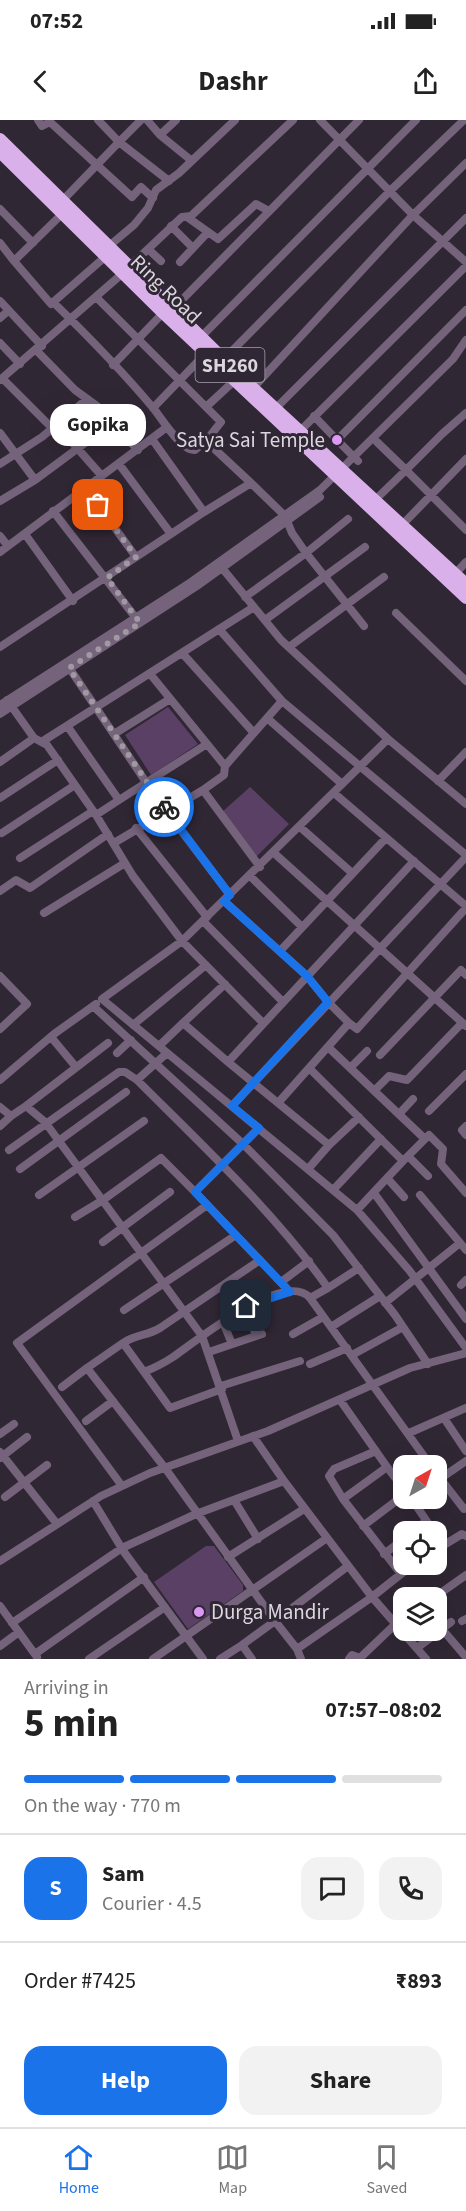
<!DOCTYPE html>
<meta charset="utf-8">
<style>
body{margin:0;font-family:"Source Sans 3",sans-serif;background:#f2f2f2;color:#222;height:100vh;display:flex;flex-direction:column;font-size:22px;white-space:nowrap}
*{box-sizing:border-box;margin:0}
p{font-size:20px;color:#767676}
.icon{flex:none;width:33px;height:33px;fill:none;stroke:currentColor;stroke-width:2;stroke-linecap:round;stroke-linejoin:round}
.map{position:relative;height:1539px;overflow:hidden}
.drawer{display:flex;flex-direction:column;background:#fff;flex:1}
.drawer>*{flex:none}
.needle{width:39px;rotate:39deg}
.tools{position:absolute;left:393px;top:1335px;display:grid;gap:12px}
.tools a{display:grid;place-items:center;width:54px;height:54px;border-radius:12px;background:#fff;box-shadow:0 6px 24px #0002;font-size:30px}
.pin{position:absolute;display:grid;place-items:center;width:51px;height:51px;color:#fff;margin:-26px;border-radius:12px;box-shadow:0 3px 9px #0006}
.courier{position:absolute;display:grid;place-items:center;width:60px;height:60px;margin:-30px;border:4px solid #1a73e8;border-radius:50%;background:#fff;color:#222;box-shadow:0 2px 8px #0007}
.bubble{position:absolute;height:42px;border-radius:18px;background:#fff;box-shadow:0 6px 24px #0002;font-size:20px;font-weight:700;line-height:42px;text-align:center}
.summary em{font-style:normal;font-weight:700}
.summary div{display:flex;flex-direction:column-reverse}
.summary{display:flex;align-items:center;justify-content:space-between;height:102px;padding:0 24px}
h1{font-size:39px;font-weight:700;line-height:45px}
.bar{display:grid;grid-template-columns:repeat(4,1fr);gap:9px 6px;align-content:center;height:72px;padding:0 24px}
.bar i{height:8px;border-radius:4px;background:#e0e0e0}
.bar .active{background:#1a73e8}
.bar p{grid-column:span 4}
.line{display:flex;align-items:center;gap:15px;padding:0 24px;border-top:2px solid #e0e0e0}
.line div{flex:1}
.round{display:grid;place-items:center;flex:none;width:63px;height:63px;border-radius:18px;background:#f2f2f2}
.primary-button{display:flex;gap:12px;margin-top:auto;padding:12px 24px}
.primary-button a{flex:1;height:69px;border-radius:18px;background:#1a73e8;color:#fff;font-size:24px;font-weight:700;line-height:69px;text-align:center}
.primary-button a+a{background:#f2f2f2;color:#222}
.status{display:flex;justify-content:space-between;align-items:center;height:42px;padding:0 30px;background:#fff;direction:ltr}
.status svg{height:16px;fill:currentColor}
header{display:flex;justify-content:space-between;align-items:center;height:78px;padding:0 24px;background:#fff;font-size:27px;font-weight:700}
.tabs{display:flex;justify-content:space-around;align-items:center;height:84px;border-top:2px solid #e0e0e0;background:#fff;font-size:16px;color:#767676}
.tabs a{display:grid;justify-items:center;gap:3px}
.tabs .active{color:#1a73e8}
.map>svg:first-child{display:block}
.park{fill:#5a4064}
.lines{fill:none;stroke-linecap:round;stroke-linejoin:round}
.minor{stroke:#74637b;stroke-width:8}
.highway{stroke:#dab0eb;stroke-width:12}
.done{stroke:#a099a2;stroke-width:6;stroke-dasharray:0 10.8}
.route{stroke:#1a73e8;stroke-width:8}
.poi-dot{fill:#db99f5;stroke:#302734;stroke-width:2}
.labels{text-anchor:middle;stroke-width:6;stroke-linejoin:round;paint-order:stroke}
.shield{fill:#302734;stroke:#a8a2ab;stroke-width:1.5}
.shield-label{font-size:20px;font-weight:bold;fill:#dcd6de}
.street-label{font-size:21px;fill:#dcd6de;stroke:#302734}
.poi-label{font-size:21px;fill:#dcd6de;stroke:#302734;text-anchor:end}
</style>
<div class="status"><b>07:52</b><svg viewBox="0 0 49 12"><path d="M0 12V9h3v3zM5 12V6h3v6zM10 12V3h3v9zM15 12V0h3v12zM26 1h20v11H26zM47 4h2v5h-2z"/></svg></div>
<header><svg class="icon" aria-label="back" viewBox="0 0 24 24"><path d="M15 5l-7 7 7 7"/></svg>Dashr<svg class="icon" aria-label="share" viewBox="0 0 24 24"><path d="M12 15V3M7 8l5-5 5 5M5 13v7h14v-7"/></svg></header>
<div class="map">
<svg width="466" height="1539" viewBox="0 0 466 1539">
<rect width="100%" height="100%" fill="#302734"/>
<path class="park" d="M 168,587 L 198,624 L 151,655 L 125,615 Z
M 250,667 L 289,704 L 256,737 L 221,693 Z
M 206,1426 L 214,1426 L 243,1465 L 243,1471 L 188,1509 L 154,1462 Z"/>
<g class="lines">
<path class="minor" d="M 38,0 L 42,6 L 50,2 L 132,77 L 141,67 L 153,78
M 98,0 L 119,22 L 141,0
M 147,0 L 160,15 L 176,0
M 320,0 L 413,95 L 466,142
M 160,15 L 192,41
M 63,80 L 119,22 L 169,61
M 0,89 L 33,123
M 63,93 L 14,141 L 51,184 L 105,137
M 187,97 L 218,119 L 256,84 L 269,91
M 171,106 L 193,128
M 0,123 L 14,141
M 109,126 L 134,105 L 148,88 L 156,70 L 179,53 L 235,0
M 148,129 L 161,141
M 180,142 L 208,112
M 130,146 L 182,97 L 191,96 L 293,0
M 0,181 L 42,226
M 53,182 C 88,216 123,252 154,289 C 162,299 182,332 195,330 L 206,321 L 221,302 L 96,177
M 173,189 L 359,0
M 0,198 L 8,191
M 202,216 L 416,0
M 0,223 L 20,244
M 36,230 L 75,270 L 97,286 L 112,303
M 224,239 L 390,71 L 464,0
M 113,245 L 163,193
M 3,259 L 48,304 L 63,312 L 101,355
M 0,260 L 123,153
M 253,268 L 413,95 L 466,43
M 206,287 L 234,261
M 153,288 L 205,234
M 276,288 L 466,98
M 314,296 L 337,320 L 466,190
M 300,311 L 466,146
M 0,313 L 35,360
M 337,320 L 358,341
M 206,321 L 251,363
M 377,322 L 406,350 L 442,314 L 466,293
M 0,344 L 42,317 L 87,279
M 119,344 L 171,414 L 204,392 L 152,319
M 85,367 L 136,437
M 375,380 L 406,350 L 466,410
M 0,381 L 35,360 L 112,303 L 138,330
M 53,391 L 139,502
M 204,392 L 251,363 L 285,396 L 292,413 L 306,433 L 364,506
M 402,405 L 466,339
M 25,414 L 73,481
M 0,416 L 8,426
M 0,432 L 167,307
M 455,454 L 466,442
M 245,477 L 306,433 L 348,399
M 396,493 L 466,561
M 265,500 L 365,427
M 219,509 L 282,581 L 466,735
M 0,527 L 171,414
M 289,527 L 384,457
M 183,534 L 254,613
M 68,546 L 158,680 L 230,775
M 151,555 L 225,646
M 7,580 L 34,618 L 47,625 L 96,695 L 133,756 L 182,821 L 388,619 L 281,520 L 218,443
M 0,585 L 191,462 L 320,370 L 453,239 L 466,220
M 0,594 L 197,466 L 320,377
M 267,598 L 342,664
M 68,607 L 119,680 L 207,624
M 114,614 L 170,579
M 388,619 L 466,684
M 43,621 L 254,487
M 0,642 L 34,618
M 438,661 L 466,632
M 334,673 L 466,786
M 0,678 L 58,640
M 96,695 L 119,680
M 300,707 L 351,752
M 136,708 L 207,797
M 2,713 L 75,665
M 114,723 L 203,670
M 274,733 L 466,906
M 20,738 L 93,691
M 260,747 L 203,670 L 224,655 L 225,646 L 282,581
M 250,756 L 302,807
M 0,771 L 16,760 L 30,768 L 108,714
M 224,781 L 307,856 L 328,882 L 349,903 L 278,983 L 329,1025 L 308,1049
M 44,793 L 125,743
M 203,801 L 283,882
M 280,831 L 386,718
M 0,856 L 27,884 L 0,909
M 93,886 L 243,1024 L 333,1115 L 395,1195 L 428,1244
M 183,903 L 225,864
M 263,903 L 182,821 L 102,879 L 357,1090 L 409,1150 L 466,1228
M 349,903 L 357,909 L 466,788
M 133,905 L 206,845
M 51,917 L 76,947
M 159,926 L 183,903 L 228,942
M 328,927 L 425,1019
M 117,933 L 131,920
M 380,935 L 461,850 L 466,855
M 309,948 L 403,1041 L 429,1015 L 443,1029 L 441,1044 L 466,1073
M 350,948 L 367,931
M 0,960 L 54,914 L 96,884
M 137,960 L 167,933
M 374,971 L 389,956 L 407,960 L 462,903
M 278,983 L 228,942 L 414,741
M 26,986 L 108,923
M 232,986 L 466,737
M 0,987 L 11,996 L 26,986 L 45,1002 L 202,1216 L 238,1321
M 429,991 L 466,954
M 399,994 L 413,979
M 0,1006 L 11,996
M 466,1006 L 462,1010 L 466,1015
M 259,1008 L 195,1072 L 290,1172
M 329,1025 L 359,997
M 9,1030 L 119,952 L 125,952 L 137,960 C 203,1026 274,1092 328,1168 L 359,1148
M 408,1036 L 428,1056
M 20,1049 L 126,972
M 387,1058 L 404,1077
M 333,1070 L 381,1019
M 374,1073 L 466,1199
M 39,1075 L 144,1001
M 420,1075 L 466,1130
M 357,1090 L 403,1041
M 75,1097 L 103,1080 L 161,1038 L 195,1072
M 103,1122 L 170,1072
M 281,1162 L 309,1141
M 461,1165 L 466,1160
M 328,1168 L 310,1178 L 431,1346
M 385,1183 L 460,1123
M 246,1186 L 256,1216
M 124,1190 L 236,1115
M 223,1202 L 232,1224
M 331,1207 L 380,1176
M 293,1214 L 323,1197
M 123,1223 C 136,1214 147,1216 160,1208 L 260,1140
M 209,1232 L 262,1214
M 352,1235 L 403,1207
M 310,1244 L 347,1228
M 144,1252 C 154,1248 164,1243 173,1237 C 196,1221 285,1149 310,1178
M 221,1266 L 300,1241
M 62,1267 L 87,1248
M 222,1269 L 170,1288 L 123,1223 L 87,1248 L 165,1348 L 275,1501 L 242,1525 L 252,1539
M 340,1280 L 387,1347
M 444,1298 L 466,1331
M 86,1301 L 113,1281
M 409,1313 L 466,1288
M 0,1314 L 14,1304
M 253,1316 L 284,1361 L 372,1477 L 297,1529 L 275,1501 L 348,1446
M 0,1332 L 57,1404
M 0,1338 L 27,1317
M 436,1353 L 464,1389 L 466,1388
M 437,1361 L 466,1341
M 122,1366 L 17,1223 L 207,1085
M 404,1369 L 387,1347 L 343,1379 L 401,1454 L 415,1444
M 5,1377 L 47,1345
M 411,1378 L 434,1412
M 343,1379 L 329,1356 L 334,1349 L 376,1331
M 234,1380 L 258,1419
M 93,1381 L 124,1432 L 203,1539
M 363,1406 L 404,1375
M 413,1412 L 426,1401
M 436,1415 L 444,1425 L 462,1414 L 466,1416
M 436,1430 L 444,1425
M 384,1434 L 404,1419
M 228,1437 L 304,1389
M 0,1441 L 101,1376 L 150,1353 L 268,1311 L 410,1248 L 466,1233
M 401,1454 L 372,1477 L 426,1539
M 442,1472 L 466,1455
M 426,1478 L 429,1474
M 0,1486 L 37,1537
M 462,1501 L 466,1499
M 12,1503 L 122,1428 L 196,1394 L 284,1361
M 442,1509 L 465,1536
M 0,1526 L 19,1512
M 417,1528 L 451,1502
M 297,1529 L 301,1539
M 35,1534 L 144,1457
M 89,1539 L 165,1487
M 153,1539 L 327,1418
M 220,1539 L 242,1525
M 349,1539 L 352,1535 L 360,1538 L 404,1496"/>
<path class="highway" d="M 0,19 L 253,268 L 466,464
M 0,32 L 163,193 L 466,478"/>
</g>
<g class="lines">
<path class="done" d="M 98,385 L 136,437 L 107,458 L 140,503 L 69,548 L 164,687"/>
<path class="route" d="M 164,687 L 230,775 L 224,781 L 307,856 L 328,882 L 232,986 L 259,1008 L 195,1072 L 290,1172 L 246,1186"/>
</g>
<g class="poi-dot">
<circle cx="337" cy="320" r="6"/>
<circle cx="199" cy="1492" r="6"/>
</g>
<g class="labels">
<rect class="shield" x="195.5" y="228" width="69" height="34" rx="4.5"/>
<g class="shield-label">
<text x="230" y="252">SH260</text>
</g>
<g class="street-label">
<text transform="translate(166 169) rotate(44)" y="7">Ring Road</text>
</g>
<g class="poi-label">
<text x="325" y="327">Satya Sai Temple</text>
<text x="211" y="1499" text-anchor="start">Durga Mandir</text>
</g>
</g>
</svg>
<div class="tools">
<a><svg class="needle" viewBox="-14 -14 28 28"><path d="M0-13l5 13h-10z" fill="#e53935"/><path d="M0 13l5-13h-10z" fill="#767676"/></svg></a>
<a><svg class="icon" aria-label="locate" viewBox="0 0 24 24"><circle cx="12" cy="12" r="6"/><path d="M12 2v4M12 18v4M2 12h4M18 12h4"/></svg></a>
<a><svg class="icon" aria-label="layers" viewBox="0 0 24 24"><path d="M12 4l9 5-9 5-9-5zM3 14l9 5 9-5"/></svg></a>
</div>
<div class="pin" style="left:98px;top:385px;background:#ea580c"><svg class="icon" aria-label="bag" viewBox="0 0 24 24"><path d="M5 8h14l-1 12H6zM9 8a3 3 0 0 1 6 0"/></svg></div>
<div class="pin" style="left:246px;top:1186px;background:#1f2937"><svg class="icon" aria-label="home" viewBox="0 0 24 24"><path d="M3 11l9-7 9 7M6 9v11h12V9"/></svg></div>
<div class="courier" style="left:164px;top:687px"><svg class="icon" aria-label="bike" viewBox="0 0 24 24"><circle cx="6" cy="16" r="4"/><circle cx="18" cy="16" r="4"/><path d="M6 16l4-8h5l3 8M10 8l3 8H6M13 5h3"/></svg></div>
<div class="bubble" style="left:50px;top:284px;width:96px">Gopika</div>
</div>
<section class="drawer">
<div class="summary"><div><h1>5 min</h1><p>Arriving in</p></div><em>07:57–08:02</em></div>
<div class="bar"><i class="active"></i><i class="active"></i><i class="active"></i><i></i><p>On the way · 770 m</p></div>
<div class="line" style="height:108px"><b class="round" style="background:#1a73e8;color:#fff">S</b><div><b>Sam</b><p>Courier · 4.5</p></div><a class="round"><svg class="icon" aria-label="chat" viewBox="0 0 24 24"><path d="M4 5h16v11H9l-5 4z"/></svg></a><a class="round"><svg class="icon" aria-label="phone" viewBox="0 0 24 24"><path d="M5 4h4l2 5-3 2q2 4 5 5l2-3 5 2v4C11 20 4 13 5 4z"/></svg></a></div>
<div class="line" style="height:78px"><div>Order #7425</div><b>₹893</b></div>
<div class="primary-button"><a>Help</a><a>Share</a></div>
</section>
<nav class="tabs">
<a class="active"><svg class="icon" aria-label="home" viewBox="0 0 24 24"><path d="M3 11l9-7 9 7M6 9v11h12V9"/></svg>Home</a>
<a><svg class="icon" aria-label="map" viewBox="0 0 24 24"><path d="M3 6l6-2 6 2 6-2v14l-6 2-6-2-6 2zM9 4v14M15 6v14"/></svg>Map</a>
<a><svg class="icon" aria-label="saved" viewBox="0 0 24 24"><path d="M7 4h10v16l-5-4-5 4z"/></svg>Saved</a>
</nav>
